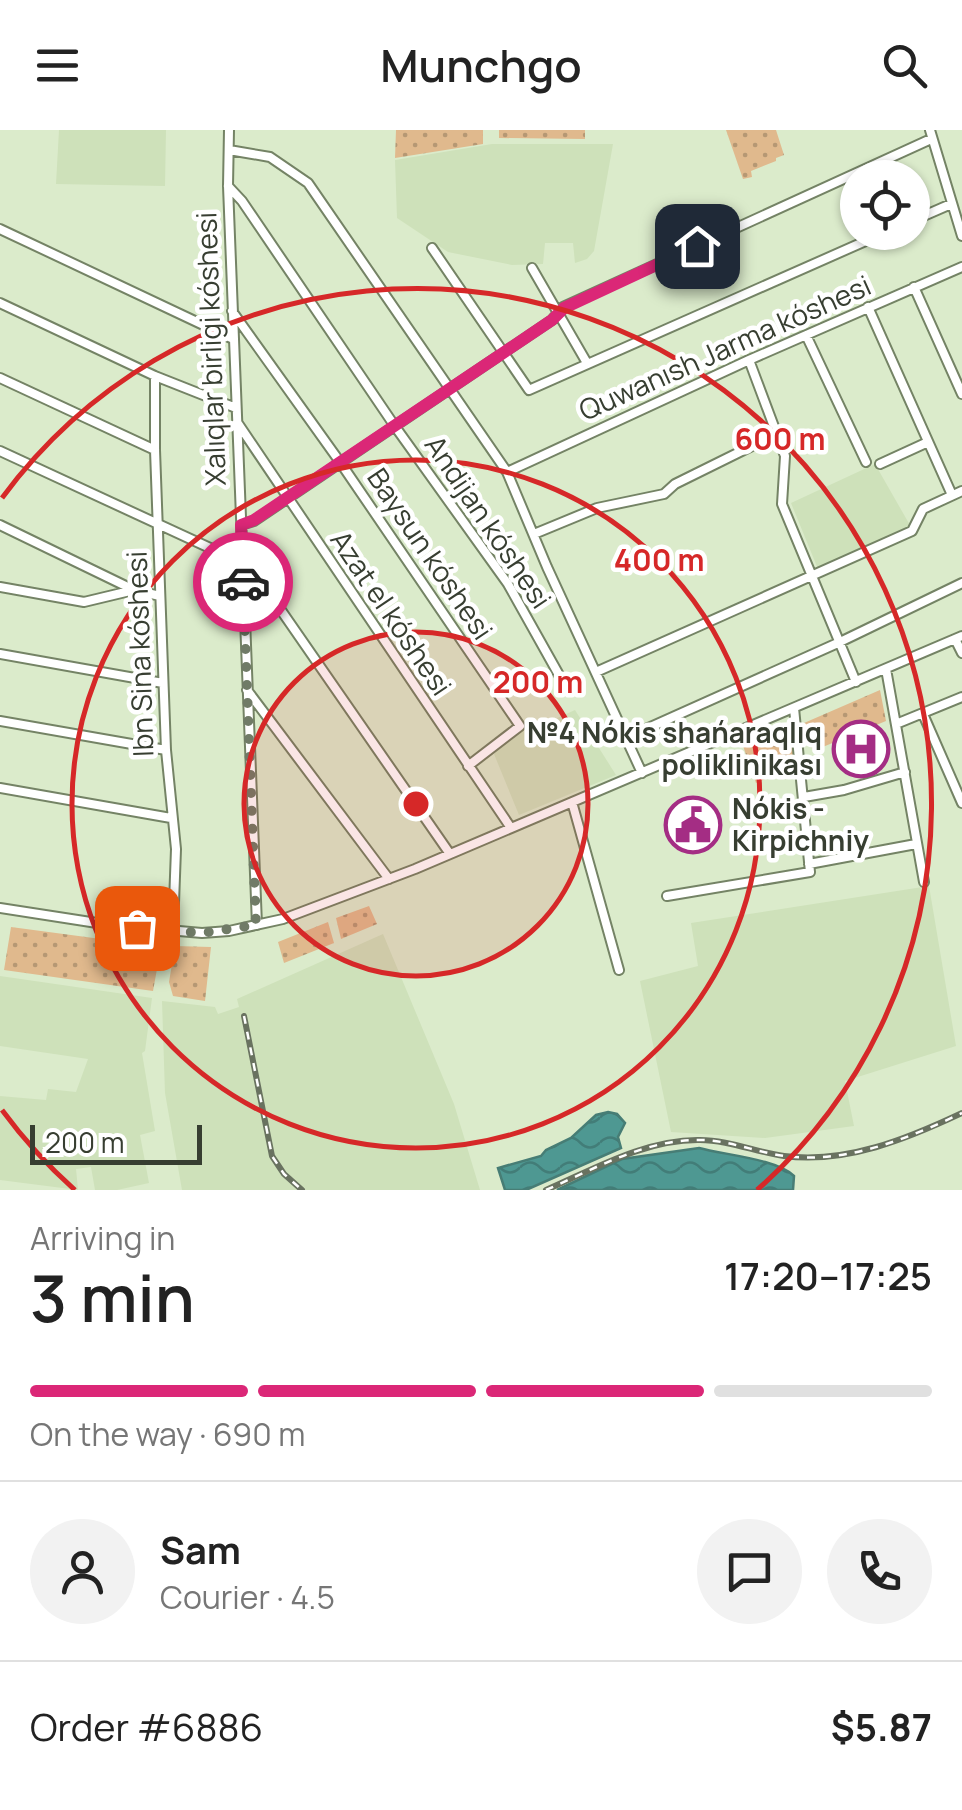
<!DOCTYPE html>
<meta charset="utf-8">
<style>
body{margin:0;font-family:Manrope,sans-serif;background:#f2f2f2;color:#222;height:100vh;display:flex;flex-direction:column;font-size:38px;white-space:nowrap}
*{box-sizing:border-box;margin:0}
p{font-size:32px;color:#767676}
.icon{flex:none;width:55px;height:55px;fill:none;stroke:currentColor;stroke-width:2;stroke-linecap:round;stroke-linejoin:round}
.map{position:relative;height:1060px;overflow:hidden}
.drawer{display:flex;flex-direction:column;background:#fff;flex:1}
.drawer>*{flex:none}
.buttons{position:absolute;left:840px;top:30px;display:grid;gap:20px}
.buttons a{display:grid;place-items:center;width:90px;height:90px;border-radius:50%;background:#fff;box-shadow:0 2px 8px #0004;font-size:50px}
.scale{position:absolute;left:30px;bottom:25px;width:172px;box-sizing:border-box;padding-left:10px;border:5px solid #373e31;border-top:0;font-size:28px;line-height:35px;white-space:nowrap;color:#373e31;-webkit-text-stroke:8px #fff;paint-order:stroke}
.pin{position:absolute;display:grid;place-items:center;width:85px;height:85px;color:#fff;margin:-42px;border-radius:20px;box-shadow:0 5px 15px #0006}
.courier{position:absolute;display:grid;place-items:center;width:100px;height:100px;margin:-50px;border:8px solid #db2777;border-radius:50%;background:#fff;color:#222;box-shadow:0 2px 12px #0007}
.summary em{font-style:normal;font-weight:600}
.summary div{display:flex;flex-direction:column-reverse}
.summary{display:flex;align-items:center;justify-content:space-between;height:170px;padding:0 30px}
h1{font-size:65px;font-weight:600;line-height:75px}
.bar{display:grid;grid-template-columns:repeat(4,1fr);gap:15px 10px;align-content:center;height:120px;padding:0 30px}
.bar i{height:12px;border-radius:8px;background:#e0e0e0}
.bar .on{background:#db2777}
.bar p{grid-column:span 4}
.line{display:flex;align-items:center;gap:25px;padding:0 30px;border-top:2px solid #e0e0e0}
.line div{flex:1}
.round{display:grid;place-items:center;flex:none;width:105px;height:105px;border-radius:52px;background:#f2f2f2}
header{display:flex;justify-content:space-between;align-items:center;height:130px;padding:0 30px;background:#fff;font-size:45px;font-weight:600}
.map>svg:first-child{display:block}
.built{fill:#cee1ba}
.grass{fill:url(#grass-dots)}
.water{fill:url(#water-waves);stroke:#477d75;stroke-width:2.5}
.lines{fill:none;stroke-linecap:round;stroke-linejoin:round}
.minor-casing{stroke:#748365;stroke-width:12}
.minor{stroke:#fff;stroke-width:8}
.rail-casing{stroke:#697260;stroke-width:6}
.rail{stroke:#fff;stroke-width:2.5;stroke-dasharray:8;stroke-linecap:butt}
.done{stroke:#707b67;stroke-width:10;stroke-dasharray:0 18}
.route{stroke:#db2777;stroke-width:12}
.ring{fill:none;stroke:#d62828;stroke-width:5}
.labels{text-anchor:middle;stroke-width:9;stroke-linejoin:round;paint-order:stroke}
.street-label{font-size:28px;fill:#373e31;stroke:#fff}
.poi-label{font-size:28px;font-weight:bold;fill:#373e31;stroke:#fff;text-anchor:end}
.centre{fill:#d62828;stroke:#fff;stroke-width:5}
.ring-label{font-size:30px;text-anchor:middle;font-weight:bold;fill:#d62828;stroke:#fff;stroke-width:9;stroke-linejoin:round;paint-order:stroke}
</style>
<header><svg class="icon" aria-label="menu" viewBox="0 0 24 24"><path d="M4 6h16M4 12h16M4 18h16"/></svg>Munchgo<svg class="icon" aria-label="search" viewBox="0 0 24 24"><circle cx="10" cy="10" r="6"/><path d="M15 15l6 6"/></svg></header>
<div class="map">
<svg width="962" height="1060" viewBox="0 0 962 1060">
<defs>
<pattern id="grass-dots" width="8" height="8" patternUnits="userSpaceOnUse" patternTransform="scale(2.5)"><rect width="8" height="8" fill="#e0b98d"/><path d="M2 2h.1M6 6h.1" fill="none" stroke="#b69874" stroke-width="1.8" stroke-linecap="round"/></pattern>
<pattern id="water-waves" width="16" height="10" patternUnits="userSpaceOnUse" patternTransform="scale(2.5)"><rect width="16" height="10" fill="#4e9892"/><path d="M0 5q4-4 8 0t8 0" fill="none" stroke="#427d78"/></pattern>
</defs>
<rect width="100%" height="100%" fill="#dbebcb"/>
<path class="built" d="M 59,0 L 166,0 L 165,56 L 56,54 Z
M 492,14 L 613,14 L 594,121 L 587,129 L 575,133 L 573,113 L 545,113 L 543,134 L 512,135 L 448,122 L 397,88 L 395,30 Z
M 875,334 L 911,397 L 818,439 L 791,373 Z
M 575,580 L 616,645 L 519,685 L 494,624 L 527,594 L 533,599 Z
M 929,756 L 956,916 L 845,951 L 854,996 L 765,1008 L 671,1002 L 640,851 L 698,836 L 691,793 Z
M 383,804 L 454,974 L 480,1060 L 182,1060 L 165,963 L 162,871 L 215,877 L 218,884 L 239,877 L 237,869 Z
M 0,846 L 152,868 L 145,921 L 142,923 L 155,1001 L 140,1005 L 149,1053 L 117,1060 L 95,1060 L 91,1037 L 76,1039 L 78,1060 L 0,1050 L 0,966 L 46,970 L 48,959 L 76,962 L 88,929 L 0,916 Z"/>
<path class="grass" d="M 396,0 L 483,0 L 483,14 L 395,28 Z
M 499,0 L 585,0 L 585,9 L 499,8 Z
M 726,0 L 776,0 L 784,25 L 776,28 L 776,31 L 751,41 L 752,47 L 743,49 Z
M 880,560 L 886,591 L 813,621 L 804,593 Z
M 792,596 L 798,635 L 756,653 L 743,616 Z
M 369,776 L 377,794 L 341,809 L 336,788 Z
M 328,792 L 334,813 L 284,833 L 278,812 Z
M 11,797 L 161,817 L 153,861 L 4,840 Z
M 175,816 L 211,817 L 205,871 L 173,866 L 169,852 Z"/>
<path class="water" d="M 608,982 L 617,984 L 625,993 L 618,1007 L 621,1018 L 526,1060 L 505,1060 L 498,1038 L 541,1026 L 546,1020 L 571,1008 L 596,985 Z
M 699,1018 C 725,1025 777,1029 794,1046 L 793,1060 L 557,1060 L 622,1029 Z"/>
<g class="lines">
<g class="minor-casing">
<path id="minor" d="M 229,0 L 228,56 L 257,795
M 930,0 L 962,106
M 229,20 L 270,27 L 308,53 L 507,342 L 547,437 L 642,643
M 228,56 L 242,71 L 394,295 L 508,454 L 568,561
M 912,91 L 951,74
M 0,99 L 233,209
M 432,118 L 529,260 L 886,102
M 532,138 L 587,233
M 914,157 L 962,264
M 0,173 L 155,246 L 236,278
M 868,177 L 952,365
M 232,181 L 340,332 L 520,596 L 468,636
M 806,205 L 866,332
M 749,230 L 785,326 L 782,374 L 856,552
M 155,246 L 155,320 L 166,620 L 176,719 L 173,800
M 0,248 L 155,320
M 237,292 L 511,698
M 0,321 L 223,424 L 242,424 L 450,724
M 880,334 L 928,312
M 507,342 L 749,230 L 962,137
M 0,395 L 134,460 L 160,466
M 241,395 L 254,391 L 503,223 L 552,190 L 563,177 L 931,9
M 534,404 L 597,378 L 664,364 L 675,354 L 778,303
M 0,457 L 84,472 L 134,460
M 955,509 L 962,523
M 0,524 L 163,553
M 886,539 L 924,752
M 596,542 L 912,401 L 923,379 L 962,361
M 247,560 L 389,749
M 923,584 L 962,673
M 0,591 L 166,620
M 896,594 L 962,567
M 626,608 L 840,512 L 962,453
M 0,658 L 171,688
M 804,667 L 844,660 L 905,642
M 572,672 L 619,840
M 809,734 L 916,714
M 667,766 L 810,742 L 794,578
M 0,778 L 110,795 L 202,803 L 229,801 L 283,789 L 415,739 L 962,506"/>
</g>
<use href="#minor" class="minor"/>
<g class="rail-casing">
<path id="rail" d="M 244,886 L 272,1026 L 284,1044 L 302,1060
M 546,1060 C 594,1039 646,1009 700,1010 C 728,1010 756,1022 784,1026 C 846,1034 907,1009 962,983"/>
</g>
<use href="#rail" class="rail"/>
</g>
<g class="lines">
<path class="done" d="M 137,798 L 202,803 L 256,795 L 243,452"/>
<path class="route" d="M 243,452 L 241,395 L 254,390 L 503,223 L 552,190 L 564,178 L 697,116"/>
</g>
<circle cx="416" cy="674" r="172" fill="#d62828" fill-opacity=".12"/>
<g class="ring">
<circle cx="416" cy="674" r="172"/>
<circle cx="416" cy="674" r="344"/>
<path d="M75 1060A515 515 0 0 1 2 980M2 368A515 515 0 1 1 757 1060"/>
</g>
<defs>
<g id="hospital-ring" transform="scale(2.875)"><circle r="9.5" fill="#fff" stroke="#a42d84" stroke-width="1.5"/><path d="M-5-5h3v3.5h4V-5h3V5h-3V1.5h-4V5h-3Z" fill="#a42d84"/></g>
<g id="civic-ring" transform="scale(2.875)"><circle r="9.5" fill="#fff" stroke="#a42d84" stroke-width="1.5"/><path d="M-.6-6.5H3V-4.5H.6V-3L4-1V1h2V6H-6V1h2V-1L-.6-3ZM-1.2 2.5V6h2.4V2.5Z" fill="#a42d84"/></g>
</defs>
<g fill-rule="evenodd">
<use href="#hospital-ring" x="861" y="619"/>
<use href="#civic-ring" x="693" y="695"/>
</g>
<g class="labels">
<g class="street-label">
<text transform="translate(725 218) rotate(-24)" y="10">Quwanısh Jarma kóshesi</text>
<text transform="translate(211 219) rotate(-92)" y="10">Xalıqlar birligi kóshesi</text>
<text transform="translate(488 392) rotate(56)" y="10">Andijan kóshesi</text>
<text transform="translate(430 424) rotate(56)" y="10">Baysun kóshesi</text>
<text transform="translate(391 483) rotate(56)" y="10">Azat el kóshesi</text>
<text transform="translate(140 524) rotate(-92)" y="10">Ibn Sina kóshesi</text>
</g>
<g class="poi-label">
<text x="822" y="613">№4 Nókis shańaraqlıq<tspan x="822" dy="32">poliklinikası</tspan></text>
<text x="732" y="689" text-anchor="start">Nókis -<tspan x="732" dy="32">Kirpichniy</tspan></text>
</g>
</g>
<circle cx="416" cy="674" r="15" class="centre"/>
<g class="ring-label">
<text x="780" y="320">600 m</text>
<text x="659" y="441">400 m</text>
<text x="538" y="563">200 m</text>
</g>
</svg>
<div class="buttons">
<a><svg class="icon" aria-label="locate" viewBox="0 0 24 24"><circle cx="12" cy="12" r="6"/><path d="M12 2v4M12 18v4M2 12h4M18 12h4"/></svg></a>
</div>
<div class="scale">200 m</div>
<div class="pin" style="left:137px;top:798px;background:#ea580c"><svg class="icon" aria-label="bag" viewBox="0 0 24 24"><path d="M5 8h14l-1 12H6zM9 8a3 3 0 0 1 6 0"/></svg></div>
<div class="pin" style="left:697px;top:116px;background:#1f2937"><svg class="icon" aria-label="home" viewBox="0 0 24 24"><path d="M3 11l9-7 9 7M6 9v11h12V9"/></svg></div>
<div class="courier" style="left:243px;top:452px"><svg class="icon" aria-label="car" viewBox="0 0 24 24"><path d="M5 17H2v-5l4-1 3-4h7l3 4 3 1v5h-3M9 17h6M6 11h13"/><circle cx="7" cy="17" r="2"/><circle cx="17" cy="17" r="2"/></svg></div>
</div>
<section class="drawer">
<div class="summary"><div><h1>3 min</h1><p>Arriving in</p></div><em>17:20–17:25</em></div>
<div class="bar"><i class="on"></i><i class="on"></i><i class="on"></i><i></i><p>On the way · 690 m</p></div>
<div class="line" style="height:180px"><a class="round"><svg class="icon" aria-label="person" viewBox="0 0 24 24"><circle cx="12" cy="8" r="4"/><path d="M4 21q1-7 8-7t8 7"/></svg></a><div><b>Sam</b><p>Courier · 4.5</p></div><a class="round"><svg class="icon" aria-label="chat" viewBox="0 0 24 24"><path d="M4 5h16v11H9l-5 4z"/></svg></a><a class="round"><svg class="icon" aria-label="phone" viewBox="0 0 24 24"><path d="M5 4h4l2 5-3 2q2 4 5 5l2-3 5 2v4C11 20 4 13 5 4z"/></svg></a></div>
<div class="line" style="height:130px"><div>Order #6886</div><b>$5.87</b></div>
</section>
